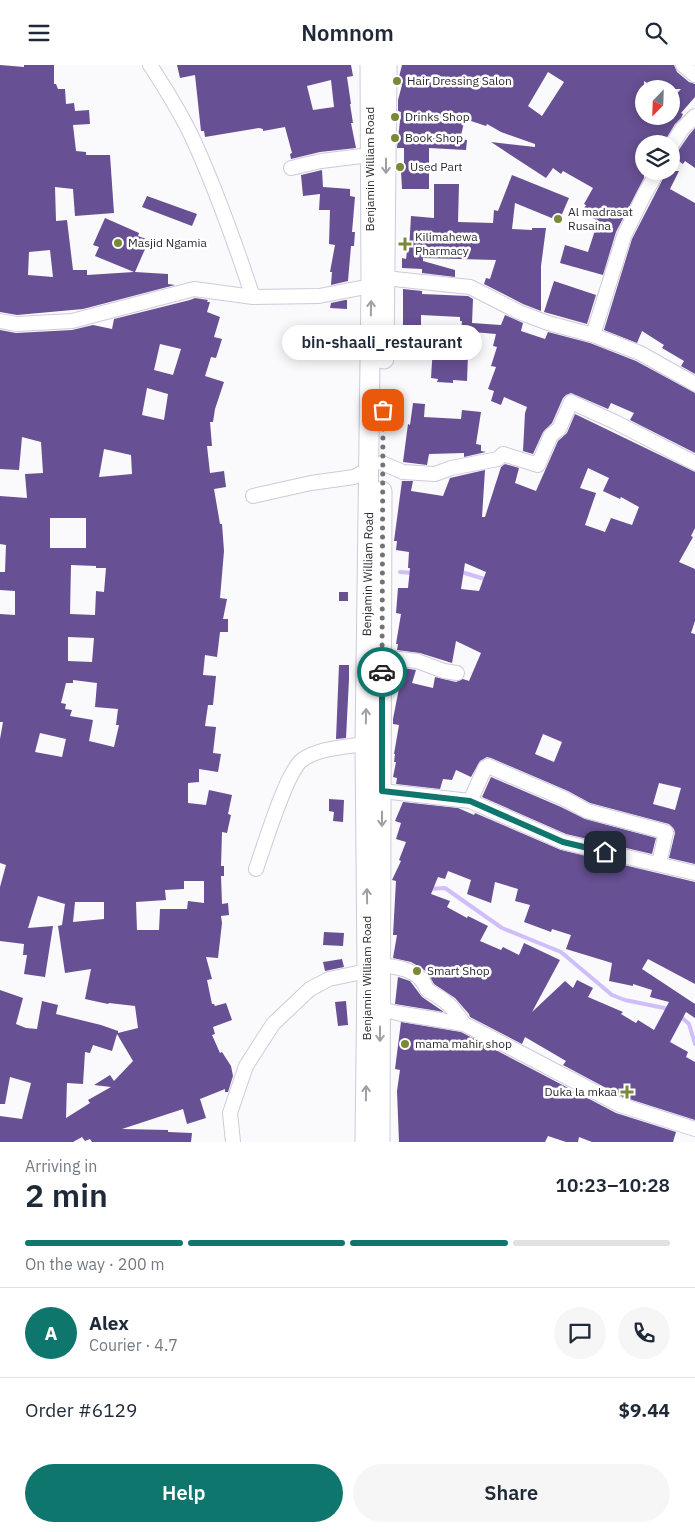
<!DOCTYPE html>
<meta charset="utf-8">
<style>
body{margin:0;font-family:"IBM Plex Sans",sans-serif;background:#f6f6f7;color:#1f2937;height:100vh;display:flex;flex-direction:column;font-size:19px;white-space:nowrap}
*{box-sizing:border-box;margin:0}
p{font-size:16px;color:#747a83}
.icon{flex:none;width:28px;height:28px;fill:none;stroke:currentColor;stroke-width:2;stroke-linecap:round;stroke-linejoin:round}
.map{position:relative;height:1077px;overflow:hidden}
.details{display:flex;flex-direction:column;background:#fff;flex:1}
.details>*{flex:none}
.needle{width:32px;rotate:203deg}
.controls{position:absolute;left:635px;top:15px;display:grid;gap:10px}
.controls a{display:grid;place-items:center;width:45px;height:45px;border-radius:50%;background:#fff;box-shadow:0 2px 12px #0003;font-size:25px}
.pin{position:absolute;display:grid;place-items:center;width:42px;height:42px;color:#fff;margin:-21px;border-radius:10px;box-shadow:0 2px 8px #0006}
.courier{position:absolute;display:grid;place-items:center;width:50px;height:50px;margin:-25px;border:4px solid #0f766e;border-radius:50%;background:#fff;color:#222;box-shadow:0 1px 6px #0007}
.bubble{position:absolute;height:35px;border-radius:18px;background:#fff;box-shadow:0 2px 12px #0003;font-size:16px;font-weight:600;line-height:35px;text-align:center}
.summary em{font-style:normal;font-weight:600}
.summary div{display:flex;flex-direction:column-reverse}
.summary{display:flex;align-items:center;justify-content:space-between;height:85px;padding:0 25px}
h1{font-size:32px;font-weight:600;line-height:38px}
.bar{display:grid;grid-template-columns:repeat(4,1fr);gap:8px 5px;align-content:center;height:60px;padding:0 25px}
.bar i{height:6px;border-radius:4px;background:#e0e1e3}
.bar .current{background:#0f766e}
.bar p{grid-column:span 4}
.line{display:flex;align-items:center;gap:12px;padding:0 25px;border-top:1px solid #e0e1e3}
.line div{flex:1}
.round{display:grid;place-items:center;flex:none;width:52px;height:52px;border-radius:26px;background:#f6f6f7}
.primary-button{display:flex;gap:10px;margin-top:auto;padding:10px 25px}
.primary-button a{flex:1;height:58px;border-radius:30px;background:#0f766e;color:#fff;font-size:20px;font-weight:600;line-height:58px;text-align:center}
.primary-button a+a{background:#f6f6f7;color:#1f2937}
header{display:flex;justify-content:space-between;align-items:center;height:65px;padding:0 25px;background:#fff;font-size:22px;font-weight:600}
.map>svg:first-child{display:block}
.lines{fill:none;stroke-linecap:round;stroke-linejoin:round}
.stream{stroke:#d0befa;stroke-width:4}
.building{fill:#675093;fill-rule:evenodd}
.street-casing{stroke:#cecada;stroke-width:16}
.secondary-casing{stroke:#cecada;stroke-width:21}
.street{stroke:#fff;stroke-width:14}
.secondary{stroke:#fff;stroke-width:19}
.oneway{stroke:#a09fa2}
.done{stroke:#737277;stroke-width:5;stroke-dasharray:0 9}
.route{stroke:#0f766e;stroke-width:6}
.poi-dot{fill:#7a8937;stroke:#fff;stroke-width:2}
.labels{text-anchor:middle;stroke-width:5;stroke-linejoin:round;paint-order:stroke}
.poi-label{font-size:12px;fill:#2b2a30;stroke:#fff;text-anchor:start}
.street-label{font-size:12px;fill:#2b2a30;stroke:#fff}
</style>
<header><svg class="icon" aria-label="menu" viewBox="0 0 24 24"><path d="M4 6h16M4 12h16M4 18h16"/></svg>Nomnom<svg class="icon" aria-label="search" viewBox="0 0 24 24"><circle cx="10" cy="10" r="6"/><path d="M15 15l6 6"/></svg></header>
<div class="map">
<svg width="695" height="1077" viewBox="0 0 695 1077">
<rect width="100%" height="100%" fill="#faf9fc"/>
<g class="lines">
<path class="stream" d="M 458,506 L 488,515
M 400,507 L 413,508
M 428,824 L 445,823 L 502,863 L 561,887 L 612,930 L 625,935 L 669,944
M 679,950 L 689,959 L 695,979"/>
</g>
<path class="building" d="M 0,0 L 24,2 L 24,0 L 54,0 L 54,19 L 56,19 L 58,24 L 65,24 L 66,39 L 74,38 L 75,46 L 89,45 L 90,59 L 73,60 L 76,86 L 86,87 L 86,90 L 110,90 L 114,148 L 75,151 L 73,124 L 55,122 L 56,156 L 67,155 L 73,205 L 87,205 L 87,210 L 134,207 L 95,191 L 99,182 L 93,180 L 105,153 L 139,168 L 138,171 L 149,175 L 135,207 L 168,209 L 168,219 L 175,220 L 83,244 L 17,250 L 0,247 ZM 50,185 L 53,212 L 28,210 L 29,187 Z
M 177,0 L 351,0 L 353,11 L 347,12 L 351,39 L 350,39 L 353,58 L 351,58 L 356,83 L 320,87 L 291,94 L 290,89 L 292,88 L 285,62 L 263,66 L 263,64 L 259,63 L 205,72 L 204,66 L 201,66 L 195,10 L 180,13 ZM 331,15 L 334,42 L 313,45 L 307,21 Z
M 402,0 L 674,0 L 677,7 L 689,17 L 695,19 L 695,32 L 681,48 L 683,49 L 681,53 L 675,59 L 663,79 L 644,79 L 644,113 L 616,167 L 603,210 L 560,198 L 565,180 L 588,187 L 598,156 L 582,147 L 586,140 L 584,139 L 593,123 L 563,106 L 561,109 L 553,103 L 546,113 L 491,77 L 535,82 L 535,79 L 501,67 L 487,59 L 486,61 L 465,54 L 460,74 L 467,75 L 466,85 L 429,83 L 429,124 L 402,124 L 401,106 L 404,106 L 404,83 L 397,83 L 401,47 L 398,46 L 398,35 L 402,20 L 398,19 L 398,16 ZM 548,7 L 564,17 L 542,51 L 528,41 ZM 644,16 L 653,22 L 654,20 L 660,24 L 681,24 L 671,35 L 671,51 L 644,51 Z
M 695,63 L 695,103 L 685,96 L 683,99 L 671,91 L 671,90 L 678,86 L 689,70 Z
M 322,105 L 323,122 L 350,124 L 350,131 L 355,132 L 352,167 L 355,167 L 354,181 L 351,181 L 348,216 L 331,220 L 332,207 L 330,207 L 335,180 L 329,179 L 330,145 L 319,145 L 320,129 L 303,131 L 301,110 Z
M 667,106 L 679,106 L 670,124 L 695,138 L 695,309 L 681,301 L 684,296 L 662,283 L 664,280 L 642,266 L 637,278 L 604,265 L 632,174 Z
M 512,110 L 569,133 L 559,156 L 515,138 L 512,164 L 532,165 L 532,163 L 546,163 L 541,201 L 541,246 L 523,239 L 484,219 L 486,213 L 490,214 L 496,195 L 423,193 L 423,196 L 455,205 L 455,212 L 422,208 L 422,204 L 402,203 L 402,193 L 406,194 L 407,186 L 409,186 L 411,151 L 434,153 L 434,119 L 459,119 L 458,157 L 493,158 L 494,145 L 498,146 Z
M 147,131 L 197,149 L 192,161 L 142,142 Z
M 554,216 L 596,230 L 587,259 L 544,247 Z
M 403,224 L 422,226 L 422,229 L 468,231 L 473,234 L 472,258 L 501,260 L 505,250 L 523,258 L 521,266 L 545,274 L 548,267 L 590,278 L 636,296 L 695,328 L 695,388 L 630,355 L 634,348 L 611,338 L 608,344 L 571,328 L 566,330 L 563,333 L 552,358 L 543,367 L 533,389 L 523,386 L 525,348 L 527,342 L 504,332 L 501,340 L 491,336 L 494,326 L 488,324 L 496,302 L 491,301 L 497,282 L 493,281 L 496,269 L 461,266 L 462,256 L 460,256 L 460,252 L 421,250 L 421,262 L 403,262 Z
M 195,233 L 208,235 L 207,237 L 210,237 L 207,247 L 220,252 L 214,272 L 222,274 L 216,293 L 211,292 L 205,311 L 224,317 L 215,344 L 213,357 L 210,357 L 212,381 L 207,381 L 210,408 L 224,406 L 226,422 L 214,424 L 220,459 L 222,459 L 224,486 L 220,533 L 227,534 L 223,554 L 228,554 L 228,567 L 220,567 L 217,592 L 205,590 L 203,610 L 216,611 L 213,640 L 208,640 L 205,661 L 216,662 L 213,688 L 221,689 L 218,707 L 199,704 L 199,717 L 188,718 L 188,738 L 206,740 L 209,725 L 232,730 L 228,749 L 231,750 L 227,768 L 222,767 L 221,801 L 224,801 L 224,811 L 221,811 L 222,839 L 228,838 L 229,850 L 221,851 L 222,858 L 218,893 L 206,892 L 212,914 L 207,915 L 212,939 L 214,939 L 215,941 L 226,938 L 232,955 L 213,962 L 215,969 L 212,970 L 220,988 L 222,987 L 231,1001 L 233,1011 L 228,1027 L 225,1027 L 225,1024 L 200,1034 L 206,1053 L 187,1059 L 183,1044 L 122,1064 L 168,1065 L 168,1067 L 192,1068 L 191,1077 L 92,1077 L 90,1074 L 85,1076 L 82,1072 L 73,1077 L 0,1077 L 0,1051 L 22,1054 L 31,1018 L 10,1012 L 5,1039 L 0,1039 L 0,925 L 23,933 L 16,959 L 26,963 L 37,964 L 42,936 L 58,940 L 56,949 L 101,960 L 118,966 L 118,968 L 138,963 L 135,941 L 109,938 L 108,939 L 85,934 L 91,904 L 65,908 L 58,861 L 62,860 L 65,839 L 38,831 L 28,863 L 53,861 L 45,912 L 24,909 L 27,890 L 23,890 L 24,879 L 0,876 L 0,822 L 6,800 L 0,798 L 0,674 L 3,657 L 0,657 L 0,549 L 15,550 L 15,526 L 0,525 L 0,507 L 5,507 L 6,480 L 0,479 L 0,431 L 27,433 L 25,409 L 43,408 L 41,377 L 22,372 L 19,405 L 0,404 L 0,265 L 16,268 L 72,265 L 93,260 L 112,264 L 114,254 L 190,235 ZM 160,279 L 181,284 L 173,310 L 154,305 ZM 147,323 L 168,329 L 164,355 L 142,350 ZM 104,384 L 131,390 L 132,409 L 99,412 ZM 50,453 L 86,453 L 86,483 L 50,483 ZM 71,500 L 96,501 L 96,503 L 106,503 L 104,527 L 96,526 L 95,550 L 70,549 ZM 68,572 L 94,573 L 92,597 L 68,596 ZM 73,615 L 97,618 L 95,642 L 118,644 L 116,660 L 119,660 L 114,682 L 89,676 L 93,655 L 70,651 L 72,645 L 65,644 L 66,639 L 61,638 L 66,618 L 73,618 ZM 40,668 L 66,674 L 62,692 L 35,687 ZM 184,816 L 204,816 L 204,838 L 188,836 L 187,844 L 160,844 L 159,865 L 137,865 L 136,837 L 166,835 L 165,825 L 184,824 ZM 75,837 L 104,837 L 104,854 L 73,857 ZM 117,969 L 133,996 L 114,1016 L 110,1010 L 94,1020 L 111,1022 L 88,1035 L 90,1038 L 66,1053 L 67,1018 L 83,1019 L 85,987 L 90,988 L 93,980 L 112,986 Z
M 345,235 L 347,235 L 347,244 L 330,243 L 331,238 Z
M 433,281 L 459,282 L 459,290 L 468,290 L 467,316 L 453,315 L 453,318 L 437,317 L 438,314 L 431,313 Z
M 413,338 L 425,339 L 424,352 L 461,354 L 462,345 L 481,347 L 476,379 L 481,380 L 481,386 L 486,387 L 464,392 L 464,388 L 429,389 L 427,400 L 403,397 L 408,359 L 410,360 Z
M 575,349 L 695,407 L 695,463 L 691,471 L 693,472 L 679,497 L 695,504 L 695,556 L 691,568 L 695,569 L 695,799 L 669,793 L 675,768 L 674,764 L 669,759 L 590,738 L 568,726 L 491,693 L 487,692 L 480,696 L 471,712 L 456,705 L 452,715 L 443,714 L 440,724 L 396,719 L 397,713 L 393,712 L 396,697 L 394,697 L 395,689 L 394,689 L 399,660 L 393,659 L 393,654 L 403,603 L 416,605 L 412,618 L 433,623 L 435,612 L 456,617 L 463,614 L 469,616 L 481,588 L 456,576 L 452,598 L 420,588 L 397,585 L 398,579 L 396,579 L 401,549 L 396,548 L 398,523 L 408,523 L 410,503 L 408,503 L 409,487 L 396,485 L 397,476 L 394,476 L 402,416 L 413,416 L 411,426 L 443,431 L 450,413 L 485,405 L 482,452 L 485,452 L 501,402 L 505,399 L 519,403 L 515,418 L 536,426 L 558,376 L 567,368 ZM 588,403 L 609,413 L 603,426 L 620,434 L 621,432 L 639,442 L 632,460 L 611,453 L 605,467 L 585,460 L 596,428 L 580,423 ZM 465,498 L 486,507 L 479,526 L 461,524 ZM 543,669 L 562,677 L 554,697 L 535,689 ZM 659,718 L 681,723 L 675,745 L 653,739 Z
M 339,527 L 348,527 L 348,536 L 339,536 Z
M 339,600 L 349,600 L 349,614 L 346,673 L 336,674 Z
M 491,712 L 561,742 L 585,754 L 656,773 L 652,789 L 566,769 L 482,732 Z
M 329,734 L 344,735 L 343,757 L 333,756 L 334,747 L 329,746 Z
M 403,737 L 458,743 L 474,750 L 475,748 L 561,785 L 695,817 L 695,919 L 648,894 L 642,904 L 695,939 L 695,953 L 686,947 L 670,977 L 688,987 L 686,992 L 695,997 L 695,1055 L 623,1032 L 563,1000 L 566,996 L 525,972 L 522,979 L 470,952 L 469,949 L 455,933 L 434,919 L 427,907 L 420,902 L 411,897 L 393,893 L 397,870 L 393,870 L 396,816 L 392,815 L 401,796 L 399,795 L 406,777 L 396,774 L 401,758 L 395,756 ZM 448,806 L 471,815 L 467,829 L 491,838 L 495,817 L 518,824 L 515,836 L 530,840 L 524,857 L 551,867 L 552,864 L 571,870 L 566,884 L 612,898 L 609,916 L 633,921 L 633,919 L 652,925 L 650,932 L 669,937 L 654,965 L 638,955 L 636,958 L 621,949 L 623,947 L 588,932 L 593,923 L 577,915 L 573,923 L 565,916 L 532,947 L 560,895 L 524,878 L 519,890 L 503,882 L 501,885 L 480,876 L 488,861 L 468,851 L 467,853 L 447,842 L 450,836 L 431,829 L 438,812 L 445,814 Z
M 324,867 L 344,868 L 343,881 L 323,880 Z
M 342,894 L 344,902 L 325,906 L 323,897 Z
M 398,912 L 410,916 L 422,932 L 444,947 L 395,939 Z
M 346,936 L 348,960 L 338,961 L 335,937 Z
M 401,957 L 461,967 L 616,1048 L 676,1067 L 673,1077 L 592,1077 L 579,1072 L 578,1077 L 566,1077 L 548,1071 L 545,1077 L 399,1077 L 397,1026 L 400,1005 L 395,1004 Z"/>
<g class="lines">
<g class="street-casing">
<path id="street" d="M 150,0 C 165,23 180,47 192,72 C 216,124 235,178 253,232
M 683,0 L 695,10
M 671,81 L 682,64 L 695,51
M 291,103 L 321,96 L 370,90
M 385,213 L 470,222 L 519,247 L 548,258 L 593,270 L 640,288 L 695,319
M 0,256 L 16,259 L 72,256 L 194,224 L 253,232 L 319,231 L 371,221
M 593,270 L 624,171 L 644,130 L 658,106
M 382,398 L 403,407 L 435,409 L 451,403 L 498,394 L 503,389 L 538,400 L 551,370 L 559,364 L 571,337 L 615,357 L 695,398
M 253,431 L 311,418 L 354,412 L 370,403
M 382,592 L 417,596 L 444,606 L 457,608
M 382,726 L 470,736 L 563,777 L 695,808
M 470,736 L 485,703 L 488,701 L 565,734 L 587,746 L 666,767 L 659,799
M 256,804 C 264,782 286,707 302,695 C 318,683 346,682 365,679
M 380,900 C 399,902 421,905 427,925 C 446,935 453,942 464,959
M 380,944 L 397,948 L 464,959 L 519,987 L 620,1040 L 695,1064
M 233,1077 L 230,1048 L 246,1001 L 273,959 L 310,924 L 329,914 L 367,906"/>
</g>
<g class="secondary-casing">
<path id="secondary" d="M 384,294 L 387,0
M 365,1077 L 367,906 L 365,679 L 371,221 L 370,0
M 380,1077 L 382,426"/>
</g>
<use href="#street" class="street"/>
<use href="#secondary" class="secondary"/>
</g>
<defs><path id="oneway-shaft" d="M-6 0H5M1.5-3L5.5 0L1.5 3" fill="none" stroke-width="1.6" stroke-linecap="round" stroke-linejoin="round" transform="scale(1.25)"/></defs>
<g class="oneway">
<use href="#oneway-shaft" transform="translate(386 101) rotate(90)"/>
<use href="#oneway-shaft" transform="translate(371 243) rotate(-89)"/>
<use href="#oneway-shaft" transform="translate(366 651) rotate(-89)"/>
<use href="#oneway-shaft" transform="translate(382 754) rotate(90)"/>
<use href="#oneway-shaft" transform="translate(367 831) rotate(-91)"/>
<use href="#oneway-shaft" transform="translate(380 969) rotate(90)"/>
<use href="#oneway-shaft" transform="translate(366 1028) rotate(-89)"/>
</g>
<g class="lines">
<path class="done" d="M 382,607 L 383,345"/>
<path class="route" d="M 382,607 L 382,726 L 470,736 L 563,777 L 605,787"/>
</g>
<g class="poi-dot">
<circle cx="397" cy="16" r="5"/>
<circle cx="395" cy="52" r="5"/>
<circle cx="395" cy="73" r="5"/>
<circle cx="400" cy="102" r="5"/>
<circle cx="558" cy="154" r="5"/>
<circle cx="118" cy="178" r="5"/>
<path d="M402.5 171.5h5v5h5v5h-5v5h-5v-5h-5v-5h5z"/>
<circle cx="417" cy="906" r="5"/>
<circle cx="405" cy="979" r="5"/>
<path d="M624.5 1019.5h5v5h5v5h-5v5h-5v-5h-5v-5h5z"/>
</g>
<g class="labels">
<g class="poi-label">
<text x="407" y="20">Hair Dressing Salon</text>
<text x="405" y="56">Drinks Shop</text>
<text x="405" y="77">Book Shop</text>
<text x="410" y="106">Used Part</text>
<text x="568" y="151">Al madrasat<tspan x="568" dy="14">Rusaina</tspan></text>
<text x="415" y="176">Kilimahewa<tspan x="415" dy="14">Pharmacy</tspan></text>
<text x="128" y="182">Masjid Ngamia</text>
<text x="427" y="910">Smart Shop</text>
<text x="415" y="983">mama mahir shop</text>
<text x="617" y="1031" text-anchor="end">Duka la mkaa</text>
</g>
<g class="street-label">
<text transform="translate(370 104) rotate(-90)" y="4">Benjamin William Road</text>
<text transform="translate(368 509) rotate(-89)" y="4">Benjamin William Road</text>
<text transform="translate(367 913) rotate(-90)" y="4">Benjamin William Road</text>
</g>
</g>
</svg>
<div class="controls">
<a><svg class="needle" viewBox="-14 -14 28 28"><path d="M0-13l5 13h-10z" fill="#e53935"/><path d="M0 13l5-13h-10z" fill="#747a83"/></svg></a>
<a><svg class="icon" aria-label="layers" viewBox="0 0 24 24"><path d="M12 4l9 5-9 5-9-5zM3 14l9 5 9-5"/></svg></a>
</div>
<div class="pin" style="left:383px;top:345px;background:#ea580c"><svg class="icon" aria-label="bag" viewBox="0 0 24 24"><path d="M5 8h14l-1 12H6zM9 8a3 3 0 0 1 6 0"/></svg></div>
<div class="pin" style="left:605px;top:787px;background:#1f2937"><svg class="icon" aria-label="home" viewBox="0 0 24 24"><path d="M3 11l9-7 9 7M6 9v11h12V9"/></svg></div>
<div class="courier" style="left:382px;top:607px"><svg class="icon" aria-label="car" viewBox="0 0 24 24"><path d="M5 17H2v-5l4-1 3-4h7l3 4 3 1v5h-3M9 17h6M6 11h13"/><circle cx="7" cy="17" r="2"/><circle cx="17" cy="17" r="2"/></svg></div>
<div class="bubble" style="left:282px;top:260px;width:200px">bin-shaali_restaurant</div>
</div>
<section class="details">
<div class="summary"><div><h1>2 min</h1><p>Arriving in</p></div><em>10:23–10:28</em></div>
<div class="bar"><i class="current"></i><i class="current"></i><i class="current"></i><i></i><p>On the way · 200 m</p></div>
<div class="line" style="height:90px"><b class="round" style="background:#0f766e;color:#fff">A</b><div><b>Alex</b><p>Courier · 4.7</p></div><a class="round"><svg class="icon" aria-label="chat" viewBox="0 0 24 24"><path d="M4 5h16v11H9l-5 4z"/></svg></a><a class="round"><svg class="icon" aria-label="phone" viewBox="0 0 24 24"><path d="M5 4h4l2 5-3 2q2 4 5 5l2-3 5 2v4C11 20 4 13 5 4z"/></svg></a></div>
<div class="line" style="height:65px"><div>Order #6129</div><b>$9.44</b></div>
<div class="primary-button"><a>Help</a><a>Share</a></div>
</section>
